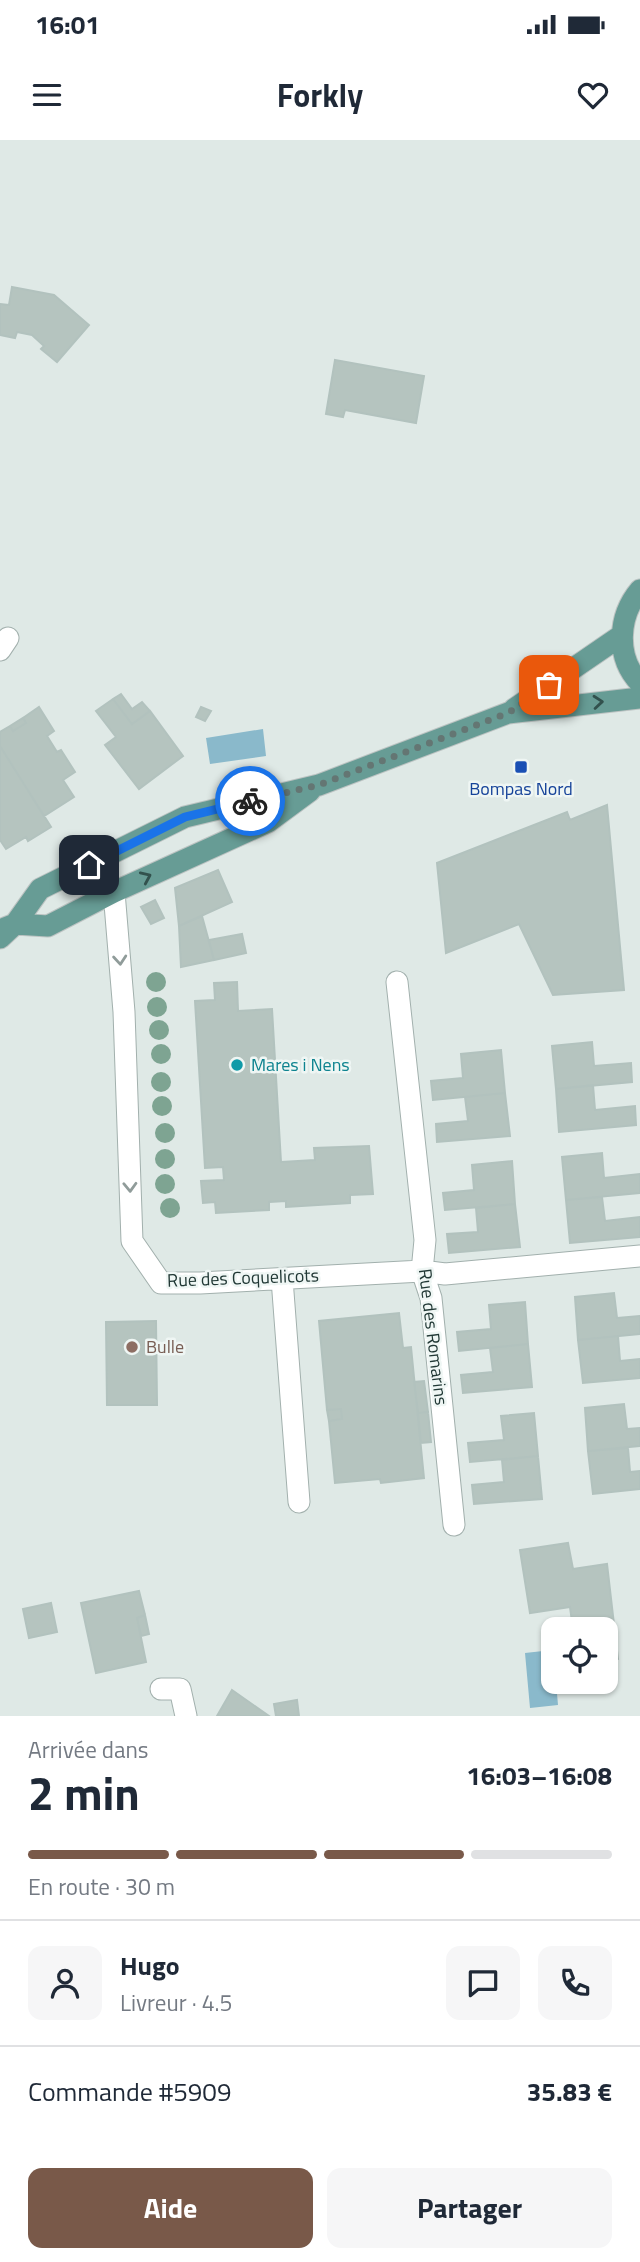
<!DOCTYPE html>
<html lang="fr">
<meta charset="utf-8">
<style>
body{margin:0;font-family:"Titillium Web",sans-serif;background:#f6f6f7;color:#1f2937;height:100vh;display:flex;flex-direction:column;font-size:26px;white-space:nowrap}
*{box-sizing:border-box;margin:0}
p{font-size:23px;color:#747a83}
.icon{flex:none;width:38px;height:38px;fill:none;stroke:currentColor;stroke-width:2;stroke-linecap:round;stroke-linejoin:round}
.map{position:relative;height:1576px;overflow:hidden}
.side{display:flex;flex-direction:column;background:#fff;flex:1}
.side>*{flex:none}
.buttons{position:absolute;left:541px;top:1477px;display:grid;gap:14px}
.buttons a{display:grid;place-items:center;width:77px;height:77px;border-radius:14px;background:#fff;box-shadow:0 2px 5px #0004;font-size:35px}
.pin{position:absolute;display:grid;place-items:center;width:60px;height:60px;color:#fff;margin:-30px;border-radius:14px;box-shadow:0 4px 10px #0006}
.courier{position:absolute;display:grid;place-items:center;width:70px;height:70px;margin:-35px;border:5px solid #1a73e8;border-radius:50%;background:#fff;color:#222;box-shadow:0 2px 9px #0007}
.summary em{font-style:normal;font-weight:700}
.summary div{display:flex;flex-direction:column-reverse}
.summary{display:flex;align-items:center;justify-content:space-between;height:119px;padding:0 28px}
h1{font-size:46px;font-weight:700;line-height:52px}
.bar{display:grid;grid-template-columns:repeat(4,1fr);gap:10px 7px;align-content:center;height:84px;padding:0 28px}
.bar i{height:9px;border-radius:5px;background:#e0e1e3}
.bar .selected{background:#795949}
.bar p{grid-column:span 4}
.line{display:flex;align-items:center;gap:18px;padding:0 28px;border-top:2px solid #e0e1e3}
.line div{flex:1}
.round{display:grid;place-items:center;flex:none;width:74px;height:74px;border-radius:14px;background:#f6f6f7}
.cta{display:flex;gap:14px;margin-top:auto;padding:14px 28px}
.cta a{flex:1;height:80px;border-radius:14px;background:#795949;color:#fff;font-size:28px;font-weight:700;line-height:80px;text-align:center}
.cta a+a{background:#f6f6f7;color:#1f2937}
.status{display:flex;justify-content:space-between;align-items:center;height:49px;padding:0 35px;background:#fff;direction:ltr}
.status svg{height:19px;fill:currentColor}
header{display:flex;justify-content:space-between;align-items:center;height:91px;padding:0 28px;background:#fff;font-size:32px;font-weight:700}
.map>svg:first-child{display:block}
.water{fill:#8ab9cb}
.building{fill:#b5c4bf;stroke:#b2c2be;stroke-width:2}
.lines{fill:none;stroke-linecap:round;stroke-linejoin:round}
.minor-casing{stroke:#a2b0ad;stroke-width:23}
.major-casing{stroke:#bcc3c2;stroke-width:23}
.minor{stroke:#fff;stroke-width:21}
.major{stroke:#679c95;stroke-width:21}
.tree{fill:#7ea492}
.oneway{stroke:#32514d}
.oneway2{stroke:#909c9a}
.done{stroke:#647673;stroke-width:7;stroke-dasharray:0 12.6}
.route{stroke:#1a73e8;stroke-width:9}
.transit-dot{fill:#1a4fb4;stroke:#eff6f4;stroke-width:2.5}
.culture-dot{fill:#0f9aa8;stroke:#eff6f4;stroke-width:2.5}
.education-dot{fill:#8d6e63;stroke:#eff6f4;stroke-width:2.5}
.labels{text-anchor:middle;stroke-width:5;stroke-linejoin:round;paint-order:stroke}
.transit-label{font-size:18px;fill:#164399;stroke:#eff6f4}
.culture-label{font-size:18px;fill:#0d838f;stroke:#eff6f4;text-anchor:start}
.street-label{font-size:18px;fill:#213835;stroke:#eff6f4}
.education-label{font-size:18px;fill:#785e54;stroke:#eff6f4;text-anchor:start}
</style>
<div class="status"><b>16:01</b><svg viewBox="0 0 49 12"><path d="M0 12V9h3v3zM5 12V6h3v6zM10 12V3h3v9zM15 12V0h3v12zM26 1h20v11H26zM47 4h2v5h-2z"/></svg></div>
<header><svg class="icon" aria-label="menu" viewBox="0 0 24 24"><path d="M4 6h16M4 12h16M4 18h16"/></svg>Forkly<svg class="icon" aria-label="heart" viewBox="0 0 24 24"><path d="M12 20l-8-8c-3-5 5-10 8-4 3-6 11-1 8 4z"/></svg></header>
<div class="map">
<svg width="640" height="1576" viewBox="0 0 640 1576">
<rect width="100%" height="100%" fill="#dfe9e6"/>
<path class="water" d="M 263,589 L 266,616 L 210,624 L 206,598 Z
M 552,1510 L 553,1542 L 556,1542 L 558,1565 L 530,1568 L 525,1513 Z"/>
<path class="building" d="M 12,147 L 54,155 L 89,185 L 57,222 L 41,209 L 44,206 L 32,195 L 17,192 L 15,198 L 0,195 L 0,164 L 9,165 Z
M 335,220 L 424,236 L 416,283 L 345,270 L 343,277 L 326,274 Z
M 121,554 L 132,569 L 142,562 L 150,571 L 132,584 L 113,559 Z
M 113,559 L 132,584 L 150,571 L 183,616 L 139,649 L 105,605 L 116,597 L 96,571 Z
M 39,567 L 54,591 L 47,596 L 57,612 L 61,610 L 75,632 L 63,640 L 74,657 L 44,676 L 0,606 L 0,592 L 10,586 L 13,591 L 26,583 L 23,578 Z
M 201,567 L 211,571 L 205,581 L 196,577 Z
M 23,578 L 26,583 L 13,591 L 10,586 Z
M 0,606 L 51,687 L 28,701 L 26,697 L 6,709 L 0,700 Z
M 607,665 L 624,850 L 553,855 L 519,784 L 446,813 L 437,723 L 567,672 L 570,680 Z
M 218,730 L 232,762 L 179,786 L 175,748 Z
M 155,760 L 164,778 L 151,784 L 141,767 Z
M 202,776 L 214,820 L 181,827 L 179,786 Z
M 242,794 L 246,813 L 214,820 L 209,800 Z
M 237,842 L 238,871 L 272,869 L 281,1022 L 315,1020 L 314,1008 L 369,1006 L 373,1054 L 350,1055 L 350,1063 L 286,1067 L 286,1061 L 269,1062 L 269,1070 L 216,1073 L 215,1062 L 203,1063 L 201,1041 L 224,1040 L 223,1027 L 205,1028 L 195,861 L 215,860 L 214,843 Z
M 592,902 L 594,926 L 631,923 L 632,942 L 556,949 L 552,906 Z
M 501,910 L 505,953 L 433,960 L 431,941 L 463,938 L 461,914 Z
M 593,945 L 595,970 L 635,966 L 636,985 L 559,992 L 556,949 Z
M 505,953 L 510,996 L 437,1002 L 436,984 L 468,981 L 465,957 Z
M 602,1013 L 604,1038 L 640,1034 L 640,1053 L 566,1060 L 562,1017 Z
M 512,1021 L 515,1064 L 445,1070 L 443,1053 L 474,1050 L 472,1025 Z
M 602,1057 L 605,1081 L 640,1077 L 640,1097 L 570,1103 L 566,1060 Z
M 515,1064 L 520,1107 L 449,1113 L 447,1094 L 478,1092 L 476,1068 Z
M 614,1153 L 617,1178 L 640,1176 L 640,1194 L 578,1200 L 575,1157 Z
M 525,1162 L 528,1204 L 459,1211 L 457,1192 L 491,1189 L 489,1165 Z
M 399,1173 L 403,1208 L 411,1207 L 424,1338 L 381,1343 L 380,1339 L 335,1343 L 329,1281 L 342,1279 L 341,1269 L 327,1270 L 319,1181 Z
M 156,1181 L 157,1265 L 107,1265 L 106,1182 Z
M 618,1196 L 620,1221 L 640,1219 L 640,1238 L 583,1243 L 578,1200 Z
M 528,1204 L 532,1247 L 463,1253 L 461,1235 L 493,1232 L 490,1208 Z
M 424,1241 L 428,1272 L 418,1273 L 414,1242 Z
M 624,1264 L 627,1289 L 640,1288 L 640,1306 L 588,1311 L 585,1268 Z
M 341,1269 L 342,1279 L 329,1281 L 327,1270 Z
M 428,1272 L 431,1302 L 421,1303 L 418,1273 Z
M 534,1273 L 538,1316 L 470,1322 L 468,1303 L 504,1300 L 501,1276 Z
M 628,1308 L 630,1332 L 640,1331 L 640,1349 L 593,1354 L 588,1311 Z
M 538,1316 L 542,1359 L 474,1364 L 472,1345 L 504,1342 L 502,1320 Z
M 568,1403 L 573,1429 L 607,1424 L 618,1519 L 606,1521 L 606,1489 L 573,1489 L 570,1467 L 530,1473 L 520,1410 Z
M 139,1451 L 145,1475 L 137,1478 L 146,1522 L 96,1533 L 81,1463 Z
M 51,1463 L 57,1492 L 29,1498 L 23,1469 Z
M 145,1475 L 149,1494 L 141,1496 L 137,1478 Z
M 232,1550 L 269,1576 L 217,1576 Z
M 297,1560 L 299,1576 L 276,1576 L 274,1564 Z"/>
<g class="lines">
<g class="minor-casing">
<path id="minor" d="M 0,510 L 8,498
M 114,752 L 124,872 L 132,1101 L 161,1143 L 200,1143 L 422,1131 L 445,1134 L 640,1116
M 397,842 L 425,1100 L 422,1131 L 431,1158 L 454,1385
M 282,1139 L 299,1362
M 161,1549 L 180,1549 L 186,1576"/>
</g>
<g class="major-casing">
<path id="major" d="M 640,450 C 618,476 615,517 640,543
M 514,569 L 622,495
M 5,788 L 15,784 L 48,786 L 114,752 L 268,682 L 310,651
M 0,798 L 15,784 L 40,749 L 185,677 L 319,645 L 508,573 L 640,558"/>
</g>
<use href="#minor" class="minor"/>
<use href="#major" class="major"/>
</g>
<g class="tree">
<circle cx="156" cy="842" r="10"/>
<circle cx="157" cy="867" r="10"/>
<circle cx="159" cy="890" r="10"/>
<circle cx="161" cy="914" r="10"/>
<circle cx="161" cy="942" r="10"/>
<circle cx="162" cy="966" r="10"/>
<circle cx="165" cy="993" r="10"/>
<circle cx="165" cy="1019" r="10"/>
<circle cx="165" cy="1044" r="10"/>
<circle cx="170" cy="1068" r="10"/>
</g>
<defs><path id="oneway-chevron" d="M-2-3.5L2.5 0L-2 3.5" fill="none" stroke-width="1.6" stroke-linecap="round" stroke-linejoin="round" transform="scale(1.75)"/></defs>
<g class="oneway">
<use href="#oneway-chevron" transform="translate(598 562) rotate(-5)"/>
<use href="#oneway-chevron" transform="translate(146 737) rotate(-24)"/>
</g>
<g class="oneway2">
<use href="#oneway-chevron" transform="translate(120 820) rotate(85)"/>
<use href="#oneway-chevron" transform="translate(130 1047) rotate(88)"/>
</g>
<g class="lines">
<path class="done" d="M 250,661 L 319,645 L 508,573 L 549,545"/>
<path class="route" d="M 89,725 L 185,677 L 250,661"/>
</g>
<rect class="transit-dot" x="514" y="620" width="14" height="14" rx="3.5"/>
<circle class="culture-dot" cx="237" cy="925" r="7"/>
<circle class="education-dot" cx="132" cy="1207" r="7"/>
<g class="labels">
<g class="transit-label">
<text x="521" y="655">Bompas Nord</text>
</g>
<g class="culture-label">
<text x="251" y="931">Mares i Nens</text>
</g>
<g class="street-label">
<text transform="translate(243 1138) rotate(-2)" y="6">Rue des Coquelicots</text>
<text transform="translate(433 1197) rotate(83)" y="6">Rue des Romarins</text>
</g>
<g class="education-label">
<text x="146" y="1213">Bulle</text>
</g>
</g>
</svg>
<div class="buttons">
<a><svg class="icon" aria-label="locate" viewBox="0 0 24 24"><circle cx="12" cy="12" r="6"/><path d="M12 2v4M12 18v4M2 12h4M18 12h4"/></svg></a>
</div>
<div class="pin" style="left:549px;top:545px;background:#ea580c"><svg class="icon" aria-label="bag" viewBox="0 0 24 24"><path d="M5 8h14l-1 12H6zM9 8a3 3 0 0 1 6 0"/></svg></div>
<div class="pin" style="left:89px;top:725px;background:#1f2937"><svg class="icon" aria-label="home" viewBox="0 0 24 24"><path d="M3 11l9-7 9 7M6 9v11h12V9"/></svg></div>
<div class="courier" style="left:250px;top:661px"><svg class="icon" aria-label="bike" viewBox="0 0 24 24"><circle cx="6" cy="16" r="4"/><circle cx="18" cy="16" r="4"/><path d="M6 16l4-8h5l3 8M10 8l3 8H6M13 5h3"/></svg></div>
</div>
<section class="side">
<div class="summary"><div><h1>2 min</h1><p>Arrivée dans</p></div><em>16:03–16:08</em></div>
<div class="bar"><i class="selected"></i><i class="selected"></i><i class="selected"></i><i></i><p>En route · 30 m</p></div>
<div class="line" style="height:126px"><a class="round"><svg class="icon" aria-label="person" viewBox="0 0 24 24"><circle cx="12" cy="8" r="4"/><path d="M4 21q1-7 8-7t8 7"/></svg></a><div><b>Hugo</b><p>Livreur · 4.5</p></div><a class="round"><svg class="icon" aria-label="chat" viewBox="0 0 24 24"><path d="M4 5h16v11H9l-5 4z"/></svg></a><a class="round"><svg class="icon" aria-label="phone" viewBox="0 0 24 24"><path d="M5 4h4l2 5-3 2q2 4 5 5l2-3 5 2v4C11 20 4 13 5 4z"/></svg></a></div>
<div class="line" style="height:91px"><div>Commande #5909</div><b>35.83 €</b></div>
<div class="cta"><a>Aide</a><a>Partager</a></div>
</section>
